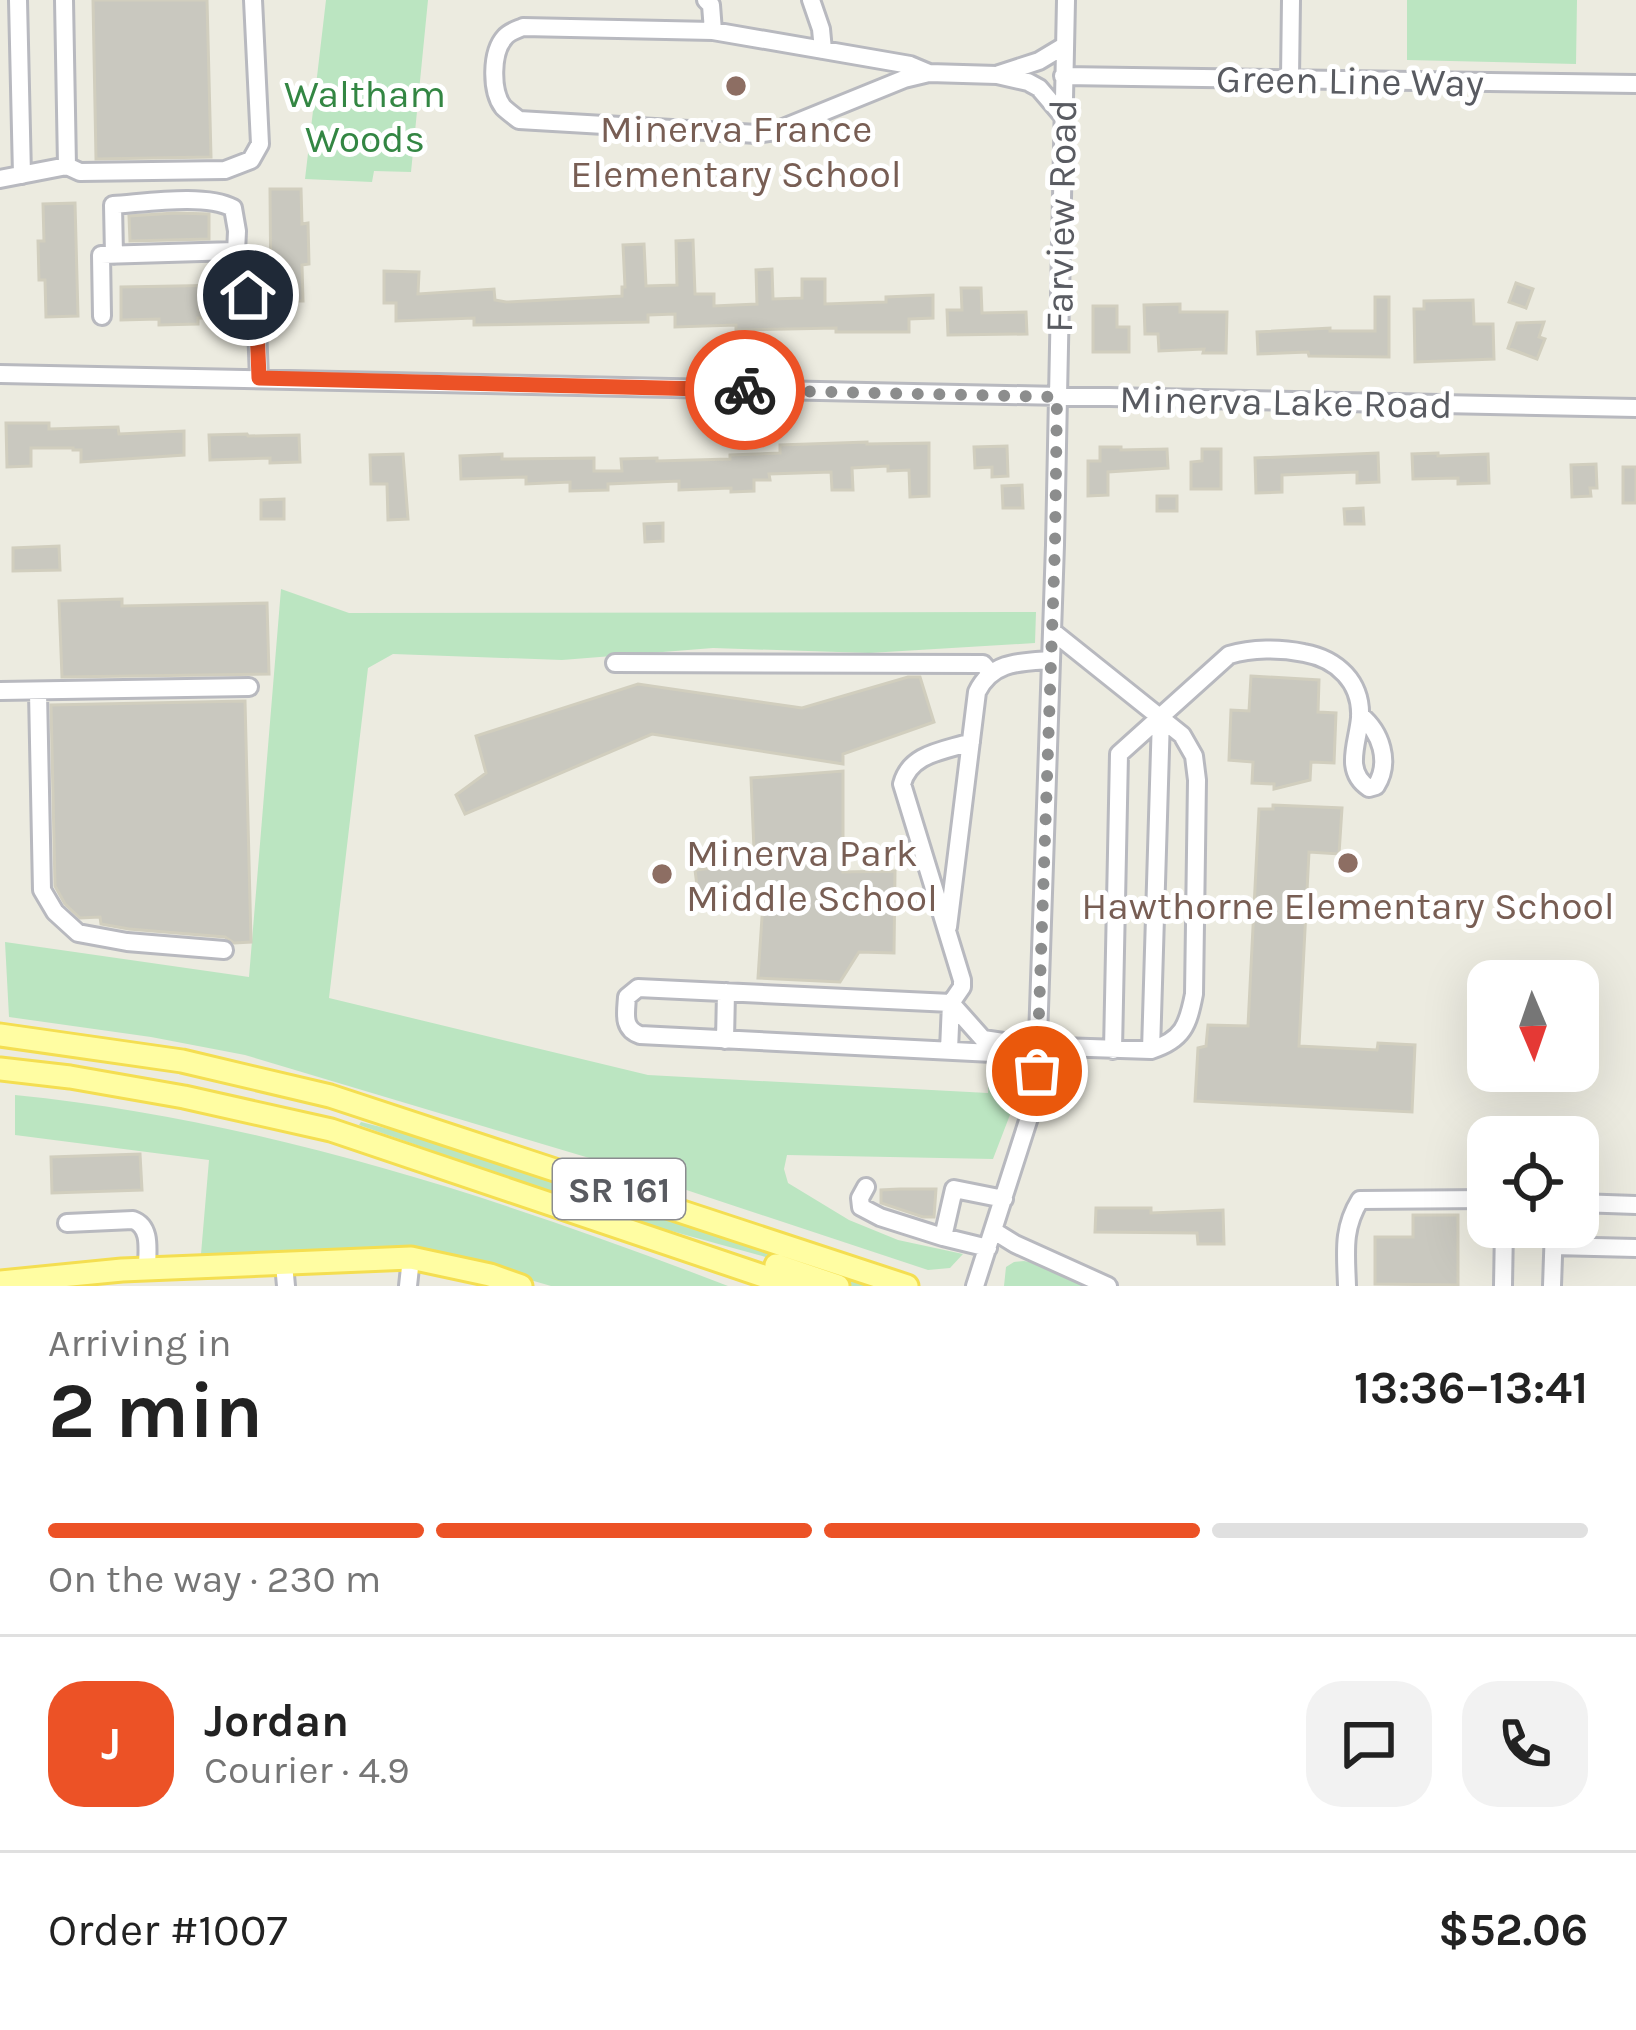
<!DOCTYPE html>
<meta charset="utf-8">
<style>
body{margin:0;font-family:Karla,sans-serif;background:#f2f2f2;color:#222;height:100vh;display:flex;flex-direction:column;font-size:45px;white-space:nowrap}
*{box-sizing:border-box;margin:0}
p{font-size:39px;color:#767676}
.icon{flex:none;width:66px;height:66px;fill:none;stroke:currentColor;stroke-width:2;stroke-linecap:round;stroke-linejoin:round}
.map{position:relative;height:1286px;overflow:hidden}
.panel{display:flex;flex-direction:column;background:#fff;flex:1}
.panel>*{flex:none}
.needle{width:78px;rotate:178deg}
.buttons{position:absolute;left:1467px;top:960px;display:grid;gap:24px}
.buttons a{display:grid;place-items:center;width:132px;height:132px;border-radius:24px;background:#fff;box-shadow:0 12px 48px #0002;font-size:60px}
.pin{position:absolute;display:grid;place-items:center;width:102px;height:102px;color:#fff;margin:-51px;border:6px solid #fff;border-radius:50%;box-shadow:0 3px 12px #0007}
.courier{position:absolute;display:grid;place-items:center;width:120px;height:120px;margin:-60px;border:9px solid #ec5226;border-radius:50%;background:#fff;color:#222;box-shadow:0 3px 15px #0007}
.overview em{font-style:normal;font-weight:700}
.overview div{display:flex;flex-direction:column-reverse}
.overview{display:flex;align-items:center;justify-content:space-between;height:204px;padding:0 48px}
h1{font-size:78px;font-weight:700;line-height:90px}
.bar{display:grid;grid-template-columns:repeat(4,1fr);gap:18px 12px;align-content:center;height:144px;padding:0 48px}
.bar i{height:15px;border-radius:9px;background:#e0e0e0}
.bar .active{background:#ec5226}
.bar p{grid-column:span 4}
.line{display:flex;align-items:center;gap:30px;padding:0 48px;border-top:3px solid #e0e0e0}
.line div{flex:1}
.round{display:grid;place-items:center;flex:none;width:126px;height:126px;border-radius:36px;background:#f2f2f2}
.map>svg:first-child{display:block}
.green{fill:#bbe5c1}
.building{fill:#c9c8bf;stroke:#d1cebe;stroke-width:3}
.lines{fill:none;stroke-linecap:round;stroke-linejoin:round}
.minor-casing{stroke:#b8b9bf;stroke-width:22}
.major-casing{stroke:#f4de51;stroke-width:27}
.minor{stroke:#fff;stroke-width:16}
.major{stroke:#fffda2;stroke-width:21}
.done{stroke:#8c8d8d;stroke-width:12;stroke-dasharray:0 21.6}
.route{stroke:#ec5226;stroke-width:15}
.education-dot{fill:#8d6e63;stroke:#fff;stroke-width:4.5}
.labels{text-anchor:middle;stroke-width:10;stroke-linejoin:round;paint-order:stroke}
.shield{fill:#fff;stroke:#8b8c90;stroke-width:3}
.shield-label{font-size:36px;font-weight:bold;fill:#595b61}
.street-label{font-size:39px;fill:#595b61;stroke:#fff}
.park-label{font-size:39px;fill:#338643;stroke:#fff}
.education-label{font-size:39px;fill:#785e54;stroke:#fff}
</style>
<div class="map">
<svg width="1636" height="1286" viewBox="0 0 1636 1286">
<rect width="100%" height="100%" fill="#ecebe0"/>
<path class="green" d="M 326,0 L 428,0 L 411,172 L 374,171 L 372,182 L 305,179 Z
M 1407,0 L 1577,0 L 1576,64 L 1407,60 Z
M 281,589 L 349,613 L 1036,612 L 1035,643 L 869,653 L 713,648 L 562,660 L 393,654 L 368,668 L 329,998 L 648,1075 L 988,1093 L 990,1055 L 1016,1072 L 1018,1094 L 993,1159 L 787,1155 L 784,1169 L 788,1183 L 849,1220 L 898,1240 L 963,1254 L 950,1268 L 928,1270 L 596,1160 L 245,1055 L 151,1037 L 9,1017 L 5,942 L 249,977 Z
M 15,1095 C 262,1120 497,1197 728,1286 L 551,1286 L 440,1254 L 208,1260 L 201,1254 L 209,1160 L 15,1135 Z
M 361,1122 L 471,1150 L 875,1286 L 852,1286 L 780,1261 L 631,1220 L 359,1125 Z
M 1024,1261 L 1035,1263 L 1086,1286 L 1004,1286 L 1006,1267 L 1014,1262 Z"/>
<path class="building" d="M 93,0 L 207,0 L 211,157 L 96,159 Z
M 270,189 L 301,189 L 302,224 L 308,223 L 309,264 L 302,265 L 303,301 L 271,301 Z
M 75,203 L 78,316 L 46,317 L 45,280 L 39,280 L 38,241 L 44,241 L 43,204 Z
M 175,213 L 209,214 L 209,239 L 130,241 L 129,216 Z
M 693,240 L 695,294 L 714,294 L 714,306 L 757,304 L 756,270 L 772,269 L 773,299 L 802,298 L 802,279 L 825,279 L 825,304 L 886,302 L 886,297 L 933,295 L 933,318 L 909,319 L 909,332 L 836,332 L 836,328 L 736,330 L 736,325 L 675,327 L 675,314 L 648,315 L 648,322 L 474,325 L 474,318 L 396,321 L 396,303 L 384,303 L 384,271 L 419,272 L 418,294 L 494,289 L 495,300 L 506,302 L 622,296 L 622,287 L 625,287 L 623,245 L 644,244 L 646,286 L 677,285 L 676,241 Z
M 1516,283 L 1533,289 L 1526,308 L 1509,302 Z
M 232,285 L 234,318 L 198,318 L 198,324 L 159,325 L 159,319 L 121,320 L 121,287 Z
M 961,288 L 981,288 L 982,313 L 1026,312 L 1027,334 L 948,335 L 947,310 L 962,310 Z
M 1375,297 L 1389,297 L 1389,357 L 1309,356 L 1308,352 L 1258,354 L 1257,332 L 1330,328 L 1330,331 L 1375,331 Z
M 1473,300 L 1474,324 L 1493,324 L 1494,359 L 1415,362 L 1414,309 L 1424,309 L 1424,301 Z
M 1180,304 L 1180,312 L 1227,312 L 1226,353 L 1203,353 L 1204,349 L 1159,351 L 1158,334 L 1145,334 L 1144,305 Z
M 1093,306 L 1117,306 L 1117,327 L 1129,327 L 1129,352 L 1093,352 Z
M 1544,322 L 1539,337 L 1545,339 L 1537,359 L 1508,348 L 1517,323 Z
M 6,423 L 49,423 L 49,429 L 118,427 L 119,434 L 184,431 L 184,455 L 81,462 L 81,450 L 73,450 L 73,448 L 31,448 L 31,466 L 7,467 Z
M 247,434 L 248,436 L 299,435 L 300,462 L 270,463 L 270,458 L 210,460 L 209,435 Z
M 867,442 L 867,444 L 929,443 L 929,496 L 910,497 L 909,470 L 888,471 L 888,466 L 852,468 L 853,490 L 832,490 L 831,472 L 769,474 L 770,480 L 754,480 L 754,491 L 731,492 L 731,488 L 679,490 L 679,481 L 608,484 L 608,490 L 570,491 L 570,482 L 526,484 L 526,477 L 461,479 L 460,456 L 502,454 L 502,459 L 594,458 L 594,471 L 622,471 L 621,459 L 657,458 L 657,461 L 730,459 L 730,455 L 780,453 L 780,445 Z
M 1007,446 L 1008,476 L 992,477 L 992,467 L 975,468 L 974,447 Z
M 1100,447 L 1121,447 L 1121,450 L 1167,449 L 1168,468 L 1108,472 L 1108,495 L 1088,496 L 1088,461 L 1100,461 Z
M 1202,449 L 1221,449 L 1221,489 L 1191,489 L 1191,462 L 1202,461 Z
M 1378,453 L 1379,482 L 1357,483 L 1357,472 L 1282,475 L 1282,492 L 1256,493 L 1255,458 Z
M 1438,453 L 1438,456 L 1488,454 L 1489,483 L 1458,484 L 1458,478 L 1413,479 L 1412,454 Z
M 403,454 L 408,519 L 388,520 L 387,484 L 371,484 L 370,455 Z
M 1596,464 L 1597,488 L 1590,488 L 1591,496 L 1572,497 L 1571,465 Z
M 1623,467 L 1636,467 L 1636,503 L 1623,503 Z
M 1022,485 L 1023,508 L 1003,508 L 1002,486 Z
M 1157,496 L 1177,496 L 1177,511 L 1157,511 Z
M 284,499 L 284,519 L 261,519 L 261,500 Z
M 1363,508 L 1364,524 L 1345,524 L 1344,509 Z
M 663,523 L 663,541 L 645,542 L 644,524 Z
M 59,546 L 60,570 L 13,571 L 13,548 Z
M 122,599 L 122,606 L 267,603 L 269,674 L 62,677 L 59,601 Z
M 1251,676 L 1319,680 L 1318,712 L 1336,713 L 1334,763 L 1311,762 L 1310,780 L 1274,789 L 1274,784 L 1252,783 L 1253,762 L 1229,760 L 1231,710 L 1249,711 Z
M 908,677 L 920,677 L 934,722 L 843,754 L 843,764 L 652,734 L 465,814 L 456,795 L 486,773 L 476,736 L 638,684 L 802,708 Z
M 245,701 L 251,942 L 234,943 L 225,937 L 129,929 L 101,924 L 100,917 L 80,918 L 65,904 L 55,886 L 51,705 Z
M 843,771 L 843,872 L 895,871 L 894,953 L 859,952 L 840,982 L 758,978 L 763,902 L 700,909 L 695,870 L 730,866 L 730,854 L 754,850 L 751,778 Z
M 1273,805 L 1342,808 L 1339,854 L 1309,852 L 1299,1046 L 1377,1050 L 1378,1043 L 1415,1045 L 1412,1112 L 1195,1101 L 1198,1048 L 1206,1046 L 1208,1025 L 1248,1026 L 1259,809 L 1273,809 Z
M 140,1154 L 142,1190 L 52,1193 L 51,1157 Z
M 900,1189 L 936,1189 L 934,1217 L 923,1217 L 881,1203 L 881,1190 Z
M 1096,1208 L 1151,1208 L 1151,1213 L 1223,1210 L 1224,1244 L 1198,1244 L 1197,1233 L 1095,1232 Z
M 1413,1215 L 1458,1215 L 1458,1285 L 1375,1284 L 1375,1237 L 1413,1237 Z"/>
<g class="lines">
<g class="minor-casing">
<path id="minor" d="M 18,0 L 22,175
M 706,0 L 711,5 L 713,31
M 811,0 L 821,29 L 823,50
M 929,73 L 910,65 L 713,31 L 523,27 C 516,30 509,32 505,37 C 491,52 491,91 503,107 C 506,110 515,117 519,120 L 757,134 L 776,131 L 904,79 L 929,73 L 997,75 L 1028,82 L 1039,88 L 1062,115
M 999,74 L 1039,61 L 1064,46
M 1063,76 L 1636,84
M 1290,78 L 1291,0
M 67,166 L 80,172 L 225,170 L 251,160 L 260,144 L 253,0
M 0,179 L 67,166 L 64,0
M 114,255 L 113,205 C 145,203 205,193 233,208 L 237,231 L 236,253
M 102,316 L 101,255 L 235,251 L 257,327 L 259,378
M 0,374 L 1636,408
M 615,663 L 983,664 L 990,672
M 0,691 L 249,687
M 38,692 L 42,890 L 55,912 L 78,933 L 127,942 L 224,950
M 971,742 C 944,751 910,753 902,784 L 962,980 L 962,987 L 951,1003 L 638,988 L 627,997 C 626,1013 622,1029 640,1035 L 1012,1054 L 1022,1046
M 948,927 L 977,692 C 992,661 1020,662 1051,660
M 951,1003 L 983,1039 L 1003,1042
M 725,1040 L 726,992
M 1029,1046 L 1151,1050 C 1183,1040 1188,1025 1194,994 L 1197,780 L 1194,756 L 1182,735 L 1052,631
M 949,1050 L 951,1003
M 1113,1050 L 1119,754 L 1229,655 C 1252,648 1280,648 1304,653 C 1337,659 1362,682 1360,718 C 1358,743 1343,771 1369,788 L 1376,786 C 1391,762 1381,732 1360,715
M 1151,1050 L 1161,717
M 866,1187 L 860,1198 L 861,1207 L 880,1217 L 943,1237
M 1578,1203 L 1636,1205
M 67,1223 L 133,1220 C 152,1227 147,1251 147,1269
M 994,1231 L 1015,1244 L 1108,1286
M 1553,1246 L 1636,1248
M 988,1248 L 943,1237 L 954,1189 L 1004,1199
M 284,1264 L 286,1286
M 408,1286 L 411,1258
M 975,1286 L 1036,1096 L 1055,545 L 1066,0
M 1347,1286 C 1346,1253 1342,1229 1360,1200 L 1488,1199
M 1503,1286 L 1504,1227
M 1552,1286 L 1554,1227"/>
</g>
<g class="major-casing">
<path id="major" d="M 0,1035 L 182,1061 L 330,1096 L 907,1286
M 0,1069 L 70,1077 L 184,1097 L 331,1130 L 793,1286
M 776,1265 L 838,1286
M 0,1282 L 122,1270 L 411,1258 L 490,1275 L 521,1286"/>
</g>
<use href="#minor" class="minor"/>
<use href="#major" class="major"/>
</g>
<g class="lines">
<path class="done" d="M 745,390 L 1057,397 L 1055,545 L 1037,1071"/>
<path class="route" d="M 248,295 L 257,327 L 259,378 L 745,390"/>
</g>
<g class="education-dot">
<circle cx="736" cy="86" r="12"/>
<circle cx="1348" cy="863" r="12"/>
<circle cx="662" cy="874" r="12"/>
</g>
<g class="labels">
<rect class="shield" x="553" y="1159" width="132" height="60" rx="9"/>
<g class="shield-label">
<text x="619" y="1202">SR 161</text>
</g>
<g class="street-label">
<text transform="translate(1350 80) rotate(1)" y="14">Green Line Way</text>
<text transform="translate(1060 216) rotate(-89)" y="14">Farview Road</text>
<text transform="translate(1286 401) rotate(1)" y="14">Minerva Lake Road</text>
</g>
<g class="park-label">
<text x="365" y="107">Waltham<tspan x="365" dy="45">Woods</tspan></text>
</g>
<g class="education-label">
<text x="736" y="142">Minerva France<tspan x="736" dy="45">Elementary School</tspan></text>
<text x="686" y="866" text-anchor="start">Minerva Park<tspan x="686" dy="45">Middle School</tspan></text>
<text x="1348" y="919">Hawthorne Elementary School</text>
</g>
</g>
</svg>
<div class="buttons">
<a><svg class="needle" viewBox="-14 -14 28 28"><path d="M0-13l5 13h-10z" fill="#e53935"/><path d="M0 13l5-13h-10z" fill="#767676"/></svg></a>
<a><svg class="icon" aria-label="locate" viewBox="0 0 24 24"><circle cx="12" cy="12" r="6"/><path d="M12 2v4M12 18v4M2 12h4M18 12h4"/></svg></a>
</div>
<div class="pin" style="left:1037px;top:1071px;background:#ea580c"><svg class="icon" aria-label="bag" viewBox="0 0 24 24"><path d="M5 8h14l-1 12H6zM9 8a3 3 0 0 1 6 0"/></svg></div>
<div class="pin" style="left:248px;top:295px;background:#1f2937"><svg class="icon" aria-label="home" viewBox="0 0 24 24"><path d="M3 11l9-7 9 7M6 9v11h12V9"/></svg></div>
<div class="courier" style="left:745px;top:390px"><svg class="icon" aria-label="bike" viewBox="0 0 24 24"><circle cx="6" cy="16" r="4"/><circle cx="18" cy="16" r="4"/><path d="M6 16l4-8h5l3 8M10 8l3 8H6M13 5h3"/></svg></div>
</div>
<section class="panel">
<div class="overview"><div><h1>2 min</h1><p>Arriving in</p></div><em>13:36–13:41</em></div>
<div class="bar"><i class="active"></i><i class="active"></i><i class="active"></i><i></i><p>On the way · 230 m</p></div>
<div class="line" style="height:216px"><b class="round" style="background:#ec5226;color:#fff">J</b><div><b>Jordan</b><p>Courier · 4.9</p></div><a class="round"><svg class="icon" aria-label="chat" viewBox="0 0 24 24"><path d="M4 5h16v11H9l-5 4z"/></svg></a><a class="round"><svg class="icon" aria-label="phone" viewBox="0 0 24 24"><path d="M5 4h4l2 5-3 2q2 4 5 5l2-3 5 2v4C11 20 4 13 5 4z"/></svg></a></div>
<div class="line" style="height:156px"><div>Order #1007</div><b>$52.06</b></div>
</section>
